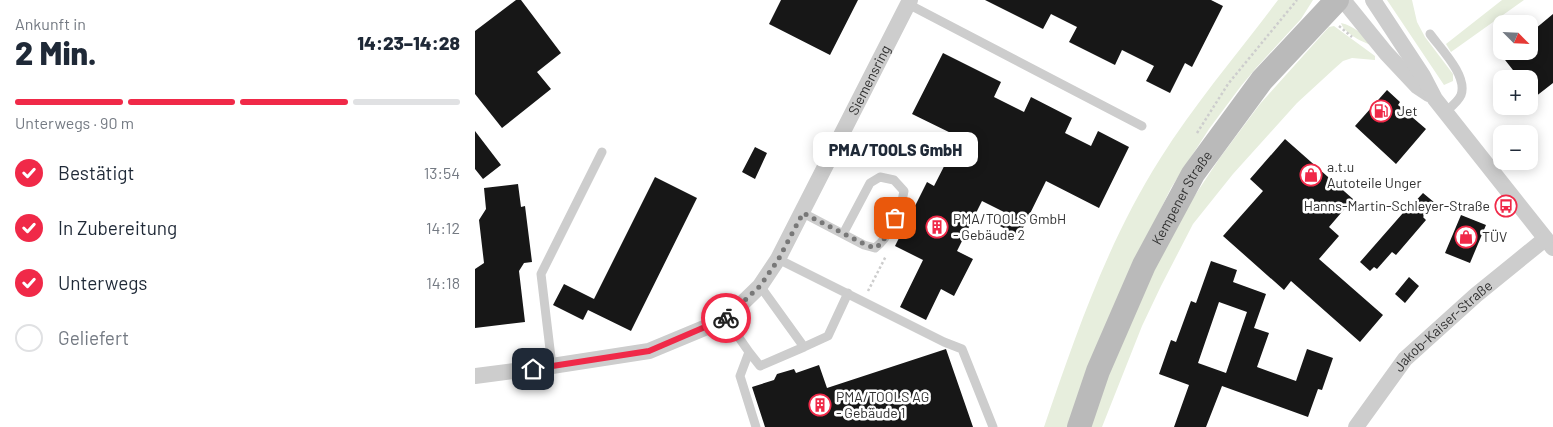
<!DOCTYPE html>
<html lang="de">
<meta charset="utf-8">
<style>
body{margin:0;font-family:Barlow,sans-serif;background:#f2f2f3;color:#1f2937;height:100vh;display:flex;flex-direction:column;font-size:19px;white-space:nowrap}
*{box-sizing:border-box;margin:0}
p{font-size:16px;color:#747a83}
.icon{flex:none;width:28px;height:28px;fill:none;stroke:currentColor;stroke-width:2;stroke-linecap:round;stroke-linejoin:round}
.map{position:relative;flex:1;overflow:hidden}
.details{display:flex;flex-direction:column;background:#fff;width:475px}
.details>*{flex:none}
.needle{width:32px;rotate:114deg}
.tools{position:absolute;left:1018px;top:15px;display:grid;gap:10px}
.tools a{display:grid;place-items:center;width:45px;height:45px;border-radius:10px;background:#fff;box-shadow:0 2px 12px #0003;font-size:25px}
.pin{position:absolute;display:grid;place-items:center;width:42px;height:42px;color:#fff;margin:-21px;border-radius:10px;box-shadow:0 2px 8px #0006}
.courier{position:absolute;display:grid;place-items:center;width:50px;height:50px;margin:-25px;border:4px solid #f02948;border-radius:50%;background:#fff;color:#222;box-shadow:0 1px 6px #0007}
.bubble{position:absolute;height:35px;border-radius:10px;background:#fff;box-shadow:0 2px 12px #0003;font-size:16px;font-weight:800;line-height:35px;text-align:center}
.summary em{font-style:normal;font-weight:800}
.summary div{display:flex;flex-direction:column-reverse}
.summary{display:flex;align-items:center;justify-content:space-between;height:85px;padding:0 15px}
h1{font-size:32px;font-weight:800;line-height:38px}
.bar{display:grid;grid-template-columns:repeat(4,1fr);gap:8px 5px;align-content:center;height:60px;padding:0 15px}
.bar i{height:6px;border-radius:4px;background:#e0e1e3}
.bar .on{background:#f02948}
.bar p{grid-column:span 4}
ol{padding:0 15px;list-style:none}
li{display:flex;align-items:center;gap:15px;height:55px}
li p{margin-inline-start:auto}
li .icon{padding:5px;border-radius:50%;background:#f02948;color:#fff;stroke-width:4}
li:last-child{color:#747a83}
li i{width:28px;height:28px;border:2px solid #e0e1e3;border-radius:50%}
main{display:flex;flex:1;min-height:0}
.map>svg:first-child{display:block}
.green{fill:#e7eedd}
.building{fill:#171717;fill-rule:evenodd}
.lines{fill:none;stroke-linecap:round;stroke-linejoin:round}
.path{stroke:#cdcdcd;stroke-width:2.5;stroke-dasharray:2.5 2.5;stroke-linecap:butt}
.service{stroke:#cdcdcd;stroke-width:9}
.minor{stroke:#cdcdcd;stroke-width:16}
.secondary{stroke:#bababa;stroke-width:24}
.done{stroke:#787878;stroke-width:5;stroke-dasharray:0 9}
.route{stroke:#f02948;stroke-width:6}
.labels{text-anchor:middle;stroke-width:5;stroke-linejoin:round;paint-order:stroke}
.street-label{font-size:14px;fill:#303030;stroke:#fff}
.poi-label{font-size:14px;fill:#303030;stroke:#fff;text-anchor:start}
</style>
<main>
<section class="details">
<div class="summary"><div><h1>2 Min.</h1><p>Ankunft in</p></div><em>14:23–14:28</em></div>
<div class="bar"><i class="on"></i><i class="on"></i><i class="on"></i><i></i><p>Unterwegs · 90 m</p></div>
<ol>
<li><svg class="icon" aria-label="check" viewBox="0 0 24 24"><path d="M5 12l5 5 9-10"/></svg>Bestätigt<p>13:54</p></li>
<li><svg class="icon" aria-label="check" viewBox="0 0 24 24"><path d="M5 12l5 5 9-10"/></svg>In Zubereitung<p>14:12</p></li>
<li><svg class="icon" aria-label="check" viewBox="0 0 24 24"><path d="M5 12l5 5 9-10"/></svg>Unterwegs<p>14:18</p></li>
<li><i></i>Geliefert</li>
</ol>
</section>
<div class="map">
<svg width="1078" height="427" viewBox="0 0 1078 427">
<rect width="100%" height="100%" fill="#fff"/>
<path class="green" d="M 803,0 L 838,0 L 826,19 L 781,68 L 766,86 L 734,129 L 696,188 L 648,286 L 593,427 L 569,427 C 601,334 632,243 685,159 C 720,103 764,52 803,0 Z
M 912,0 L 937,0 L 942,22 L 950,37 L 978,74 L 978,81 L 969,85 Z
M 1027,0 L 1049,0 L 976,52 L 971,44 Z
M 866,23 C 879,26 888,34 896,45 C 885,41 869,33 866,23 Z
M 859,26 L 900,56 L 900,60 L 877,58 L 868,61 L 859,69 L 822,103 L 758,174 L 718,224 L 686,286 L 667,326 L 627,427 L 612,427 L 654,320 L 707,215 L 744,159 L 785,104 L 854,27 Z"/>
<path class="building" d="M 41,0 L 46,0 L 86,53 L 62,72 L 76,89 L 27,128 L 0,94 L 0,31 Z
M 306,0 L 383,0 L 355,55 L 294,24 Z
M 510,0 L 736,0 L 748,6 L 717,67 L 710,63 L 695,93 L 671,81 L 679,66 L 647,50 L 640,65 L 594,42 L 602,27 L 576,14 L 568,29 Z
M 1078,14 L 1078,83 L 1060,97 L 1054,89 L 1054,79 L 1045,79 L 1023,51 L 1054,51 L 1054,34 Z
M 468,53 L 526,82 L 519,97 L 549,112 L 556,97 L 597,118 L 590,133 L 616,146 L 623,131 L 654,147 L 624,208 L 571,181 L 544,236 L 523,225 L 529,212 L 507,201 L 482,251 L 498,259 L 479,296 L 466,289 L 451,320 L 425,307 L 448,260 L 420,246 L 452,182 L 459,186 L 484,137 L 437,114 Z
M 912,90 L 925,102 L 923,105 L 951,129 L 921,164 L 880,126 Z
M 0,131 L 26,165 L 8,179 L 0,169 Z
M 810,139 L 878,199 L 854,227 L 864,236 L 844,259 L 908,315 L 885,342 L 816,281 L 809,290 L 748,236 L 788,191 L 775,179 Z
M 280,147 L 292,153 L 280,179 L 267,172 Z
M 180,177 L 222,198 L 156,331 L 113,310 L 108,320 L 78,305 L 89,284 L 119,299 Z
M 43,184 L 46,207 L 50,206 L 57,262 L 49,263 L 44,271 L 50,322 L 0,328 L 0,269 L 9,263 L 4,220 L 11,209 L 9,188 Z
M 948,193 L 960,203 L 948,217 L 951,220 L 921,255 L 917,252 L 902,269 L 899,267 L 895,271 L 885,262 L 935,205 L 936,206 Z
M 986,215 L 1011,225 L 995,263 L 970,253 Z
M 736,261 L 762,270 L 758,282 L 791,294 L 779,328 L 794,333 L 782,367 L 821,381 L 832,349 L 858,358 L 847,390 L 843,389 L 833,417 L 747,386 L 731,427 L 699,427 L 714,385 L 684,374 L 696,340 L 701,342 L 716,301 L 721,303 ZM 744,302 L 772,312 L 751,373 L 723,363 Z
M 934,277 L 944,286 L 930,303 L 920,294 Z
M 471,349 L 498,427 L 290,427 L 277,387 L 299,380 L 302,374 L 319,369 L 321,373 L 344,365 L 352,388 Z"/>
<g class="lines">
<path class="path" d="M 864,26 L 877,37
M 722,133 L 753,84 L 822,0
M 393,291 L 411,256"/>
<path class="service" d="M 433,4 L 667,126
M 955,34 C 966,49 993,76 986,95 C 983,102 976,107 970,112
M 328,213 L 389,245 L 400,248 C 415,237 426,209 429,191 L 419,180 L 405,177 L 395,183 L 368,234
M 303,259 L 469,342 L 487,349 L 518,427
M 251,319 L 274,352 L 265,376 L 281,427
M 329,347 L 353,336 L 373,293
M 274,352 L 285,366 L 329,347 L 285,286
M 77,366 L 66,274 L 127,152"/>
<g class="minor">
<path d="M 868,0 L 911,53 L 942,86 L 954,94"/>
<path d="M 898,0 L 948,76 L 960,99 L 1078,248"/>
<path id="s1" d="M 0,376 L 77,366 L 174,351 L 251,319 L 285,286 L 303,259 L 435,0"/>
<path id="s2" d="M 881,427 L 930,359 L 1001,295 L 1070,239"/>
</g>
<path class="secondary" id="s3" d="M 604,427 L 623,371 L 669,265 L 718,174 L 787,80 L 862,0"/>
</g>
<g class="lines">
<path class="done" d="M 251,318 L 285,286 L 303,260 L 328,213 L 389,244 L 400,248 L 407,243 L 420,218"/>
<path class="route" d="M 58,369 L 174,351 L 251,318"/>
</g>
<defs>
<g id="fuel-ring" transform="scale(1.125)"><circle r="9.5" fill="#fff" stroke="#f02948" stroke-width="1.5"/><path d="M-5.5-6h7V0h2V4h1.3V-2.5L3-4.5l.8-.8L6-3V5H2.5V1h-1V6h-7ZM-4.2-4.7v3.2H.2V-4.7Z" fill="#f02948"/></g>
<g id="shop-ring" transform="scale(1.125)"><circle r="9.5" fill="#fff" stroke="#f02948" stroke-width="1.5"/><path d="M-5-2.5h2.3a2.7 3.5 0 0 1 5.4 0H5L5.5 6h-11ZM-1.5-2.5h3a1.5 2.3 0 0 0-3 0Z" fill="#f02948"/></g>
<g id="bus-ring" transform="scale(1.125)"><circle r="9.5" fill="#fff" stroke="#f02948" stroke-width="1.5"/><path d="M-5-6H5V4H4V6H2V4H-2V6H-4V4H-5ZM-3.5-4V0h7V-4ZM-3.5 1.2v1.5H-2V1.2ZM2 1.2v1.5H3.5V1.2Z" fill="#f02948"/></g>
<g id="building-ring" transform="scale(1.125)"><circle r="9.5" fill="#fff" stroke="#f02948" stroke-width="1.5"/><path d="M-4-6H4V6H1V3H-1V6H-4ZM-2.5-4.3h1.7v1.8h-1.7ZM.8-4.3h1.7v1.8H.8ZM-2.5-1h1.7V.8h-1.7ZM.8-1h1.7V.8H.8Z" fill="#f02948"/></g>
</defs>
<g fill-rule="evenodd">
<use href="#fuel-ring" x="906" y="111"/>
<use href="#shop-ring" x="836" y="175"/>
<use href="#bus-ring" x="1031" y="206"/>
<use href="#building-ring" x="462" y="227"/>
<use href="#shop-ring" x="991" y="237"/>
<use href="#building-ring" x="345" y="405"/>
</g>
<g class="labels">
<g class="street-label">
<text dy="5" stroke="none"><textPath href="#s1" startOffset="540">Siemensring</textPath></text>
<text dy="5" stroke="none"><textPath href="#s3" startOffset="252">Kempener Straße</textPath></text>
<text dy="5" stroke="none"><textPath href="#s2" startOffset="134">Jakob-Kaiser-Straße</textPath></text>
</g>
<g class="poi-label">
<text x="922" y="116">Jet</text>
<text x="852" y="172">a.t.u<tspan x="852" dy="16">Autoteile Unger</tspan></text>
<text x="1015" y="211" text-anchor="end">Hanns-Martin-Schleyer-Straße</text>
<text x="478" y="224">PMA/TOOLS GmbH<tspan x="478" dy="16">- Gebäude 2</tspan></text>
<text x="1007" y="242">TÜV</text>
<text x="361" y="402">PMA/TOOLS AG<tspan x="361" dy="16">- Gebäude 1</tspan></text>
</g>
</g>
</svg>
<div class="tools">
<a><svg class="needle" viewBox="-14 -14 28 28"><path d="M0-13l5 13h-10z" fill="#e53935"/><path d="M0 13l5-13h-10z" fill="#747a83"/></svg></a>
<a>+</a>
<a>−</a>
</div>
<div class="pin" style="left:420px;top:218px;background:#ea580c"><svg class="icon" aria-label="bag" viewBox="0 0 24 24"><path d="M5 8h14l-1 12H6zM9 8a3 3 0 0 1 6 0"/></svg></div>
<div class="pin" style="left:58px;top:369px;background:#1f2937"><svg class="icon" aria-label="home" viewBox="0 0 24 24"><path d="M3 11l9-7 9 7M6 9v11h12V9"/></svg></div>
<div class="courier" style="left:251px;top:318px"><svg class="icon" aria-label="bike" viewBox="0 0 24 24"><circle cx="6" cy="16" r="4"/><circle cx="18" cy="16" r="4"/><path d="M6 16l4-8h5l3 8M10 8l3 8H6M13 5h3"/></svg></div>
<div class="bubble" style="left:338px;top:132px;width:165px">PMA/TOOLS GmbH</div>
</div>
</main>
